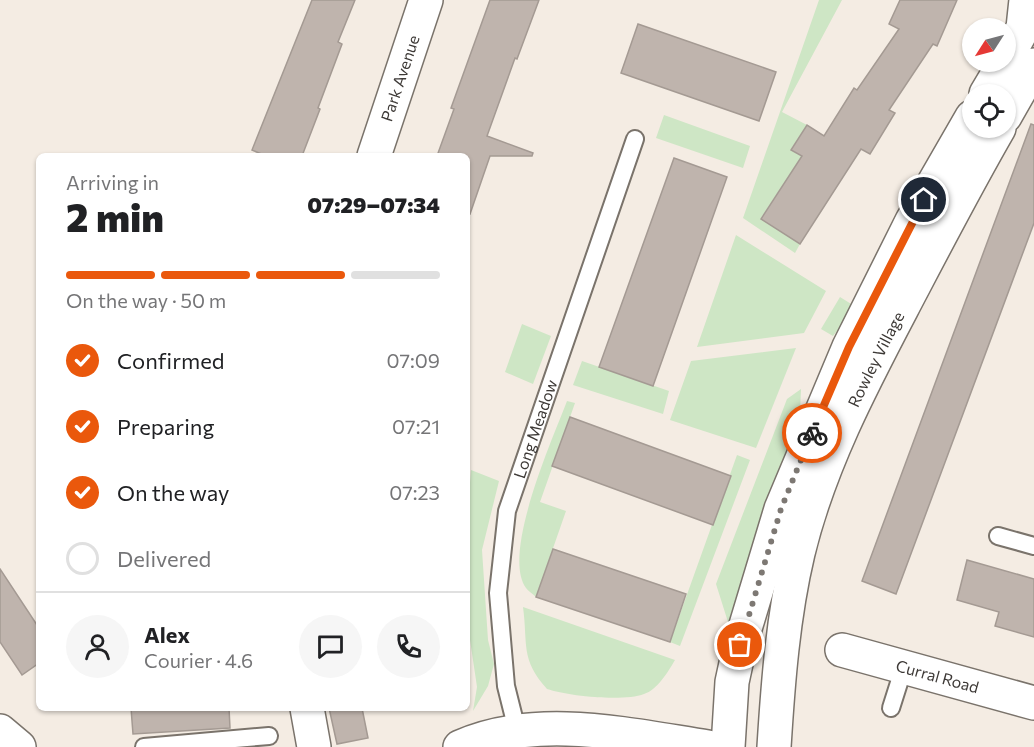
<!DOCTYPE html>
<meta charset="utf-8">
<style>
body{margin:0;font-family:Commissioner,sans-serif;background:#f6f6f6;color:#202124;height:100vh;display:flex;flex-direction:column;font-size:22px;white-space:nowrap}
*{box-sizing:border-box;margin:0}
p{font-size:20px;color:#757577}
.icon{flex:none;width:33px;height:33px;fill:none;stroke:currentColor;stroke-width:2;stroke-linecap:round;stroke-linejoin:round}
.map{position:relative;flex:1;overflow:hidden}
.details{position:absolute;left:36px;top:153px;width:434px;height:558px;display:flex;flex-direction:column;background:#fff;border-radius:9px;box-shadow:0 2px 4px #0004}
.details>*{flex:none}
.needle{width:39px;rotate:234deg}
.controls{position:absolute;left:962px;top:18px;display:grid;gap:12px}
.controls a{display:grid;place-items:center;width:54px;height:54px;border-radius:50%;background:#fff;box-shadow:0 2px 4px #0004;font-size:30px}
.pin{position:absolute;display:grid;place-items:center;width:51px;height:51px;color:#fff;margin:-26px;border:3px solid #fff;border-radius:50%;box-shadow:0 2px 6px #0007}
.courier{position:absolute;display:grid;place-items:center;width:60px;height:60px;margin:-30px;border:4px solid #ea580c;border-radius:50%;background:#fff;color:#222;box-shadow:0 2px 8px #0007}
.overview em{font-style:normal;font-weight:800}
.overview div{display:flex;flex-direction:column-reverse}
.overview{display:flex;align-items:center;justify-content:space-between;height:102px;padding:0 30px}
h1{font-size:39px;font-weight:800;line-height:45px}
.bar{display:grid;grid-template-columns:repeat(4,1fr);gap:9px 6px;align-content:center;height:72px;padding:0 30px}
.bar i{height:8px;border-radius:4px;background:#e0e0e0}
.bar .current{background:#ea580c}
.bar p{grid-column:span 4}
.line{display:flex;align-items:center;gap:15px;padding:0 30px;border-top:2px solid #e0e0e0}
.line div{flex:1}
.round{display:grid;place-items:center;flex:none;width:63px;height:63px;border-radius:32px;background:#f6f6f6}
ol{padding:0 30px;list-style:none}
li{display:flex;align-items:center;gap:18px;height:66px}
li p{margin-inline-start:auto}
li .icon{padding:6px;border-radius:50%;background:#ea580c;color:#fff;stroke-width:4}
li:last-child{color:#757577}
li i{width:33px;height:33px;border:3px solid #e0e0e0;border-radius:50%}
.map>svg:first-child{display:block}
.green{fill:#cee6c5}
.building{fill:#bfb4ad;stroke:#a49a93;stroke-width:1.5}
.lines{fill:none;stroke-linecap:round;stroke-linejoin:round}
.service-casing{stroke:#7a736b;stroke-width:20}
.minor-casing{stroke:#7a736b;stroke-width:36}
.tertiary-casing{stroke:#7a736b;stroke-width:36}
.secondary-casing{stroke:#7a736b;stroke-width:36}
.service{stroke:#fff;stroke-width:16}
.minor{stroke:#fff;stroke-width:33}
.tertiary{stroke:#fff;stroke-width:33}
.secondary{stroke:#fff;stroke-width:33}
.done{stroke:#7d7873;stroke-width:6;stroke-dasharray:0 10.8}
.route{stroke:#ea580c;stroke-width:8}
.labels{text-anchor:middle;stroke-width:4.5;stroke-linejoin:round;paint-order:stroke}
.street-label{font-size:16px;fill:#3d3936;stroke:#fffaf4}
</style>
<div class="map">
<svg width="1034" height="747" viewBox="0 0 1034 747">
<rect width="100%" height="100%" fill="#f4ece3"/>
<path class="green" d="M 819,0 L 842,0 L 782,112 L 807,125 L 791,149 L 802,156 L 761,218 L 800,244 L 795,253 L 743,218 Z
M 664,115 L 750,146 L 743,168 L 656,138 Z
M 736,235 L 826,291 L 804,333 L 697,347 Z
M 840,297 L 856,307 L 833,336 L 821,329 Z
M 522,324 L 551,336 L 533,384 L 505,372 Z
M 796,348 L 756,448 L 670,420 L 691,361 Z
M 582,361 L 669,391 L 663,414 L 573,385 Z
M 801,389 L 799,437 L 734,641 L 716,584 L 787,399 Z
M 567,401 L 575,403 L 540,502 L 566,511 L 536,597 C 533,594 528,591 526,588 C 501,554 553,438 567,401 Z
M 737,455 L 750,460 L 680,646 L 670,642 Z
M 471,470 L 499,481 L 482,550 L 488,640 L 494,664 L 488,686 L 473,711 L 477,687 L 469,633 L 468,507 Z
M 523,607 L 675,660 C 668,672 657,690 644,694 C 623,702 568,696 547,689 C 520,659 528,644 523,607 Z"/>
<path class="building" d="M 312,0 L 355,0 L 338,42 L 342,44 L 318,108 L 320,109 L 302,156 L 266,156 L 252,150 Z
M 490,0 L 539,0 L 517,59 L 515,58 L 487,136 L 533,153 L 532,156 L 490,156 L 470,214 L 466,213 L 466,156 L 437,156 L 454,109 L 451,108 Z
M 900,0 L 957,0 L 937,46 L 933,44 L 889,110 L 895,113 L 870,154 L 861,149 L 800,244 L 761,219 L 802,156 L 791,150 L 807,125 L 824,136 L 854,88 L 857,90 L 899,29 L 889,24 Z
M 638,24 L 776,72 L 759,121 L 621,73 Z
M 1031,124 L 1034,125 L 1034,223 L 896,594 L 862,581 Z
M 674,158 L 727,177 L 653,386 L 599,367 Z
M 570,417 L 731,476 L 713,525 L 552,466 Z
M 553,549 L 686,594 L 670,642 L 536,597 Z
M 967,560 L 1034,579 L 1034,637 L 995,626 L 999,612 L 957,600 Z
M 0,569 L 39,628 L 39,663 L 22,675 L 0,642 Z
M 131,708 L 229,708 L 230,728 L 133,734 Z
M 329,708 L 362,708 L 368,738 L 337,744 Z"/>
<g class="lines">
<g class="service-casing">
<g id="service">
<path d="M 998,536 L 1034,546"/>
<path d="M 891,708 L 904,667"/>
<path id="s1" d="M 517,730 L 506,686 L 498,593 L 507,511 L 635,139"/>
<path d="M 144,747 L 269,736"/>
</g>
</g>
<g class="minor-casing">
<g id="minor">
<path id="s2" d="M 374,156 L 426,0"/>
<path id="s3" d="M 842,650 L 1034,703"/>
<path d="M 307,708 L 314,747"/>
<path d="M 0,731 L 19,747"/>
</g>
</g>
<g class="tertiary-casing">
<path id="tertiary" d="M 460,747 C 536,713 629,735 708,747"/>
</g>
<g class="secondary-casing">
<g id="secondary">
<path d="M 1005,61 L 1023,28 L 1026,0"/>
<path d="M 986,94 L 1005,62"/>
<path d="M 1005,116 L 1034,65"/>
<path d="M 728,747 L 732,682 L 740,645 L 781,509 L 849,347 L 912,221 L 972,117"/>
<path id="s4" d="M 774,747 C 778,683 783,616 798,553 C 819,466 861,386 902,308 C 934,247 965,187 999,128"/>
</g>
</g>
<use href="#service" class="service"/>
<use href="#minor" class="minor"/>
<use href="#tertiary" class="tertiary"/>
<use href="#secondary" class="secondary"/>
</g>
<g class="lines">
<path class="done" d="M 740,645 L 781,509 L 812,433"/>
<path class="route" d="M 812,433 L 849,347 L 924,200"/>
</g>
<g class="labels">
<g class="street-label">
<text dy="6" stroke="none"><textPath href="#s2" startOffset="82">Park Avenue</textPath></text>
<text dy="6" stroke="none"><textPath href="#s4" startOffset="405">Rowley Village</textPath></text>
<text dy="6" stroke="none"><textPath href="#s1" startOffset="308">Long Meadow</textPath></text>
<text dy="6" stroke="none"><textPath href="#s3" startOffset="99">Curral Road</textPath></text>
</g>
</g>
</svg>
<div class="controls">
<a><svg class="needle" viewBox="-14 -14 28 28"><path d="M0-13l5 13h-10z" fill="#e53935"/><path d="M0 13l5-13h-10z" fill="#757577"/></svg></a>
<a><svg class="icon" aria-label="locate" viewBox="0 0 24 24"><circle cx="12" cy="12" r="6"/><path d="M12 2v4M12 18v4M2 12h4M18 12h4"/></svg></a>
</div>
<div class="pin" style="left:740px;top:645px;background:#ea580c"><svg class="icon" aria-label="bag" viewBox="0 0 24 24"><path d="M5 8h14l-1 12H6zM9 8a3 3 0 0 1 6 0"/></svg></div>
<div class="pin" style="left:924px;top:200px;background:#1f2937"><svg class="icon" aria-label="home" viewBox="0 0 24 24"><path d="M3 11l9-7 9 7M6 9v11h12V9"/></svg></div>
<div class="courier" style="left:812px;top:433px"><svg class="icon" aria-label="bike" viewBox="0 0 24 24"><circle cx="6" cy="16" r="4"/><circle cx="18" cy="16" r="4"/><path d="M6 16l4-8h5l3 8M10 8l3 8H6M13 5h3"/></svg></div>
<section class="details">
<div class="overview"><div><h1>2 min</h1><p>Arriving in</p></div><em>07:29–07:34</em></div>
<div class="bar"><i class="current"></i><i class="current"></i><i class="current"></i><i></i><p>On the way · 50 m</p></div>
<ol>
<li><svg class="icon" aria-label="check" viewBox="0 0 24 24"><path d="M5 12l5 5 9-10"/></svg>Confirmed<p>07:09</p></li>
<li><svg class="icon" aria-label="check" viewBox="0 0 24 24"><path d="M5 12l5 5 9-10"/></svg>Preparing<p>07:21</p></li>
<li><svg class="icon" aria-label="check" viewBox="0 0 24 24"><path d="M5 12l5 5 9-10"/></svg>On the way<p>07:23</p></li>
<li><i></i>Delivered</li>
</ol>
<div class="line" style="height:108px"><a class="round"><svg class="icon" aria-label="person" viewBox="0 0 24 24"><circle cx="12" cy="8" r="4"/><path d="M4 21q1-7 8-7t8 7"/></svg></a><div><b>Alex</b><p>Courier · 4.6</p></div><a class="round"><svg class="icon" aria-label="chat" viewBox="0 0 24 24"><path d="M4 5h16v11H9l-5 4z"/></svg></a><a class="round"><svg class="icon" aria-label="phone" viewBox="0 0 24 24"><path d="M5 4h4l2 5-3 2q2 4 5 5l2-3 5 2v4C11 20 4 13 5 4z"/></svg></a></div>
</section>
</div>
